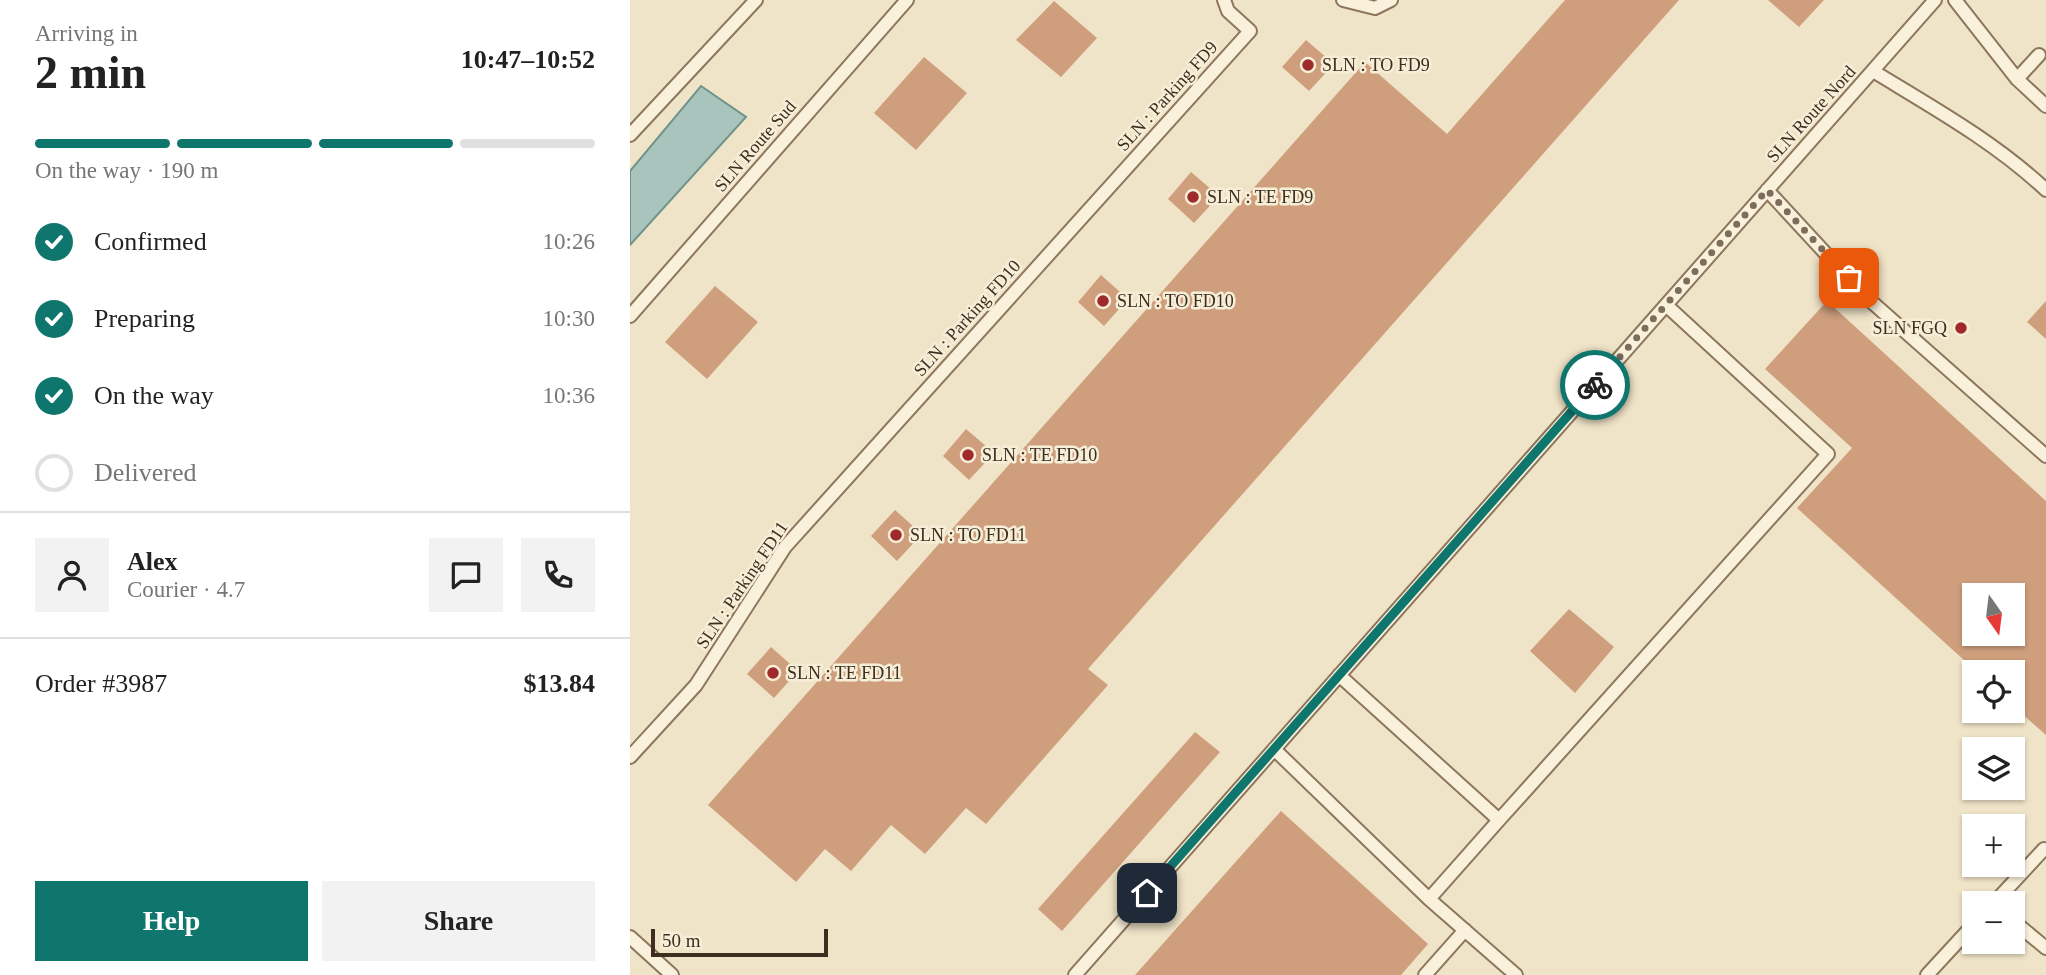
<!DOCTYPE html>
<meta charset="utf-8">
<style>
body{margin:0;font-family:"Times New Roman",serif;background:#f2f2f2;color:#222;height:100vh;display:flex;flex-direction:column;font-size:26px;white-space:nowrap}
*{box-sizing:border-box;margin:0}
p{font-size:23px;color:#767676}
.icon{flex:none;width:38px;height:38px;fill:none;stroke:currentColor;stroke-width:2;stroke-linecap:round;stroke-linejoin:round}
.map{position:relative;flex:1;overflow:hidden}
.details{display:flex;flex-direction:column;background:#fff;width:630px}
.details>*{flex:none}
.needle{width:46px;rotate:166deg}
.controls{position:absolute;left:1332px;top:583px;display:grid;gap:14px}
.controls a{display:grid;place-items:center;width:63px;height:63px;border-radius:0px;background:#fff;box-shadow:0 2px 5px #0004;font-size:35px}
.scale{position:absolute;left:21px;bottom:18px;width:177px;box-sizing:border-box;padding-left:7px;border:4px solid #3d2e20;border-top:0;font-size:19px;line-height:24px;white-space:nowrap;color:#3d2e20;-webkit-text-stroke:5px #f7eed8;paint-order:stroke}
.pin{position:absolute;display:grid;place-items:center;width:60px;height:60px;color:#fff;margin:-30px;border-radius:14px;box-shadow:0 4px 10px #0006}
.courier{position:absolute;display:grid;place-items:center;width:70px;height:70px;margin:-35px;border:5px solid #0f766e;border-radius:50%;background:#fff;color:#222;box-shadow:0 2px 9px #0007}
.headline em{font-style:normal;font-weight:700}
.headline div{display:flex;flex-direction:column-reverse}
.headline{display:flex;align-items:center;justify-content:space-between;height:119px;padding:0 35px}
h1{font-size:46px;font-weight:700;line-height:52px}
.bar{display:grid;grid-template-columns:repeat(4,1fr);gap:10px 7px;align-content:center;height:84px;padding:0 35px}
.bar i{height:9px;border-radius:5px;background:#e0e0e0}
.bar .active{background:#0f766e}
.bar p{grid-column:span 4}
.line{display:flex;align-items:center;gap:18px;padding:0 35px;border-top:2px solid #e0e0e0}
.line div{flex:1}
.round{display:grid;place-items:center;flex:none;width:74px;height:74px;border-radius:0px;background:#f2f2f2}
ol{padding:0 35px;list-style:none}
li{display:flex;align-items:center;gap:21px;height:77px}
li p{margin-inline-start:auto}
li .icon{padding:7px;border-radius:50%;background:#0f766e;color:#fff;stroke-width:4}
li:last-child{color:#767676}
li i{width:38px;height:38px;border:4px solid #e0e0e0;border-radius:50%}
.cta{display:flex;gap:14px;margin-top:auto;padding:14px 35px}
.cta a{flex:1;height:80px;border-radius:0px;background:#0f766e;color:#fff;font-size:28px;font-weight:700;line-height:80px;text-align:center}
.cta a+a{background:#f2f2f2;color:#222}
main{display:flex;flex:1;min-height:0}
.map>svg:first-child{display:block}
.water{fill:#a9c4bc;stroke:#6f938a;stroke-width:2}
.building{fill:#cf9f7d;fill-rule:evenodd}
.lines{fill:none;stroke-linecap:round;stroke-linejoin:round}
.service-casing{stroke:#8d765c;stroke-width:16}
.service{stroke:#faf1dc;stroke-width:12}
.done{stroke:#7c6e5b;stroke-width:7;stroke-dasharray:0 12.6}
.route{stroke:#0f766e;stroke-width:9}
.poi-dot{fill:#9e2a2b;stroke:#f7eed8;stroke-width:2.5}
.labels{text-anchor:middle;stroke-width:5;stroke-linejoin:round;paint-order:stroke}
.poi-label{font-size:18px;fill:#3d2e20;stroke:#f7eed8;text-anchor:start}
.street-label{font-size:18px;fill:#3d2e20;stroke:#f7eed8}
</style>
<main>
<section class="details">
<div class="headline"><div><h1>2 min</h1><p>Arriving in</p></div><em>10:47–10:52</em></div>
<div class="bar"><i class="active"></i><i class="active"></i><i class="active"></i><i></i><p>On the way · 190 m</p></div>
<ol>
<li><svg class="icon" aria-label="check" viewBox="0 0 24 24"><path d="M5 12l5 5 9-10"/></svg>Confirmed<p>10:26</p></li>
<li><svg class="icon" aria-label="check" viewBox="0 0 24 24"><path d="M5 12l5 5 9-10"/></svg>Preparing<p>10:30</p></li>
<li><svg class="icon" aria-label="check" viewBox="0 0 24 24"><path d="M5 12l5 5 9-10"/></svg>On the way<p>10:36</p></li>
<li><i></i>Delivered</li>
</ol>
<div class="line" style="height:126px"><a class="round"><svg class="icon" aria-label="person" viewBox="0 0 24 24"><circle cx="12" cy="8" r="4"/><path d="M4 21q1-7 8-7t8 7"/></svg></a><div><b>Alex</b><p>Courier · 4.7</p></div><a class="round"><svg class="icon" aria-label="chat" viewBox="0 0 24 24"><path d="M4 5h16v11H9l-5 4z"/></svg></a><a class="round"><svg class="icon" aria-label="phone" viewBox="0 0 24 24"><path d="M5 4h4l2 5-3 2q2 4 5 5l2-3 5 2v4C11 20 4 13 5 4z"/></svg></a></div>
<div class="line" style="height:91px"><div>Order #3987</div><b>$13.84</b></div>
<div class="cta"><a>Help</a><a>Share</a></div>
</section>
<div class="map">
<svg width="1416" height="975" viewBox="0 0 1416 975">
<rect width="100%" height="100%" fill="#f0e4c8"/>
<path class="water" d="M 71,86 L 116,117 L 0,245 L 0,171 Z"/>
<path class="building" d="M 935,0 L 1049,0 L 458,669 L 478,685 L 356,824 L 336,808 L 295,854 L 261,825 L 221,871 L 195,849 L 166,882 L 78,805 L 735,62 L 817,134 Z
M 1138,0 L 1194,0 L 1169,27 Z
M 424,1 L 467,38 L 431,77 L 386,40 Z
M 676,40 L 704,64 L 679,91 L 652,67 Z
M 294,57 L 337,93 L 286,150 L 244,113 Z
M 561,172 L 589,196 L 564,223 L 538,199 Z
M 471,275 L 498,299 L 474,326 L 448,302 Z
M 85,286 L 128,322 L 77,379 L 35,342 Z
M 1197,301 L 1416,501 L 1416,735 L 1382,705 L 1382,672 L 1347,672 L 1167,508 L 1222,448 L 1135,369 ZM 1344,595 L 1382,595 L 1382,634 L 1344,634 Z
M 1416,301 L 1416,339 L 1397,322 Z
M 336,429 L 364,453 L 339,480 L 313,456 Z
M 265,510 L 292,534 L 267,561 L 241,536 Z
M 939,609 L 984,647 L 945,693 L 900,651 Z
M 141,647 L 168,671 L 144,698 L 117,674 Z
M 565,732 L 590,752 L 432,931 L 408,909 Z
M 651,811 L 798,944 L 771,975 L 505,975 Z"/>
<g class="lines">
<g class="service-casing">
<path id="service" d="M 713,0 L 745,8 L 761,0
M 1325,0 L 1387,79 L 1416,106
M 1243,71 C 1302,107 1365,142 1416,190
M 1387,79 L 1409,55
M 0,135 L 126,0
M 1137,190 L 1235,296 L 1416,456
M 0,316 L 277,0
M 709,675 L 869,820 L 1198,454 L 1036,305
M 644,749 L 799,899 L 886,975
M 0,757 L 66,685 L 155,547 L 620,31 L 598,11 L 594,0
M 799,899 L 869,820
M 1364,903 L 1414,849
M 1382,920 L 1416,948
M 0,937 L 42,975
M 445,975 L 1305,0
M 795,975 L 835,930
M 1297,975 L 1344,924"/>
</g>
<use href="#service" class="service"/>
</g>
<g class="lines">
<path class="done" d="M 965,385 L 1137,190 L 1219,278"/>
<path class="route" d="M 517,893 L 965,385"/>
</g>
<g class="poi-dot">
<circle cx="678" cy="65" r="7"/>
<circle cx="563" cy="197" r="7"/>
<circle cx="473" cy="301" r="7"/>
<circle cx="1331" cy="328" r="7"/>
<circle cx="338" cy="455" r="7"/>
<circle cx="266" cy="535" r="7"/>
<circle cx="143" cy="673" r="7"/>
</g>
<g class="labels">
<g class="poi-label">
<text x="692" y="71">SLN : TO FD9</text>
<text x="577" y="203">SLN : TE FD9</text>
<text x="487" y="307">SLN : TO FD10</text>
<text x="1317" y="334" text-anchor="end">SLN FGQ</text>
<text x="352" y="461">SLN : TE FD10</text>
<text x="280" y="541">SLN : TO FD11</text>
<text x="157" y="679">SLN : TE FD11</text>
</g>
<g class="street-label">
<text transform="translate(537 96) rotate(-48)" y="6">SLN : Parking FD9</text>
<text transform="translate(1181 114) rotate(-48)" y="6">SLN Route Nord</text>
<text transform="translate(125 146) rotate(-49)" y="6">SLN Route Sud</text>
<text transform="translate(337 318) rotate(-48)" y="6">SLN : Parking FD10</text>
<text transform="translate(112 585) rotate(-56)" y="6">SLN : Parking FD11</text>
</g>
</g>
</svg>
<div class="controls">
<a><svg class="needle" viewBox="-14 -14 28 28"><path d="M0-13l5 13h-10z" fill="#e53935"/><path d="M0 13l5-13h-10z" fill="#767676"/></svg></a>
<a><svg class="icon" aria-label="locate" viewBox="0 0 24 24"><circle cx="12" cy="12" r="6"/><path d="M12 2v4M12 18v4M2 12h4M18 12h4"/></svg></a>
<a><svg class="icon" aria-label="layers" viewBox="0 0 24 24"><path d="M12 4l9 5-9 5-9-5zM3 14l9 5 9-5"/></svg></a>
<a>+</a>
<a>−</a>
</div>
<div class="scale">50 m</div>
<div class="pin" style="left:1219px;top:278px;background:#ea580c"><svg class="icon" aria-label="bag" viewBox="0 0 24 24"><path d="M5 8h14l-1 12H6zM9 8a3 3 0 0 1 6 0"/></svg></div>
<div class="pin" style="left:517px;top:893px;background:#1f2937"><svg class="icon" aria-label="home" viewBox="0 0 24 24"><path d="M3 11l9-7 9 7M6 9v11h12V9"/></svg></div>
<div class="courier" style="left:965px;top:385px"><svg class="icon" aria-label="bike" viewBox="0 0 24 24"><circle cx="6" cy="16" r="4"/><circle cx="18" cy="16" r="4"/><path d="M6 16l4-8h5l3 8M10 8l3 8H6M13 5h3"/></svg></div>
</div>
</main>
